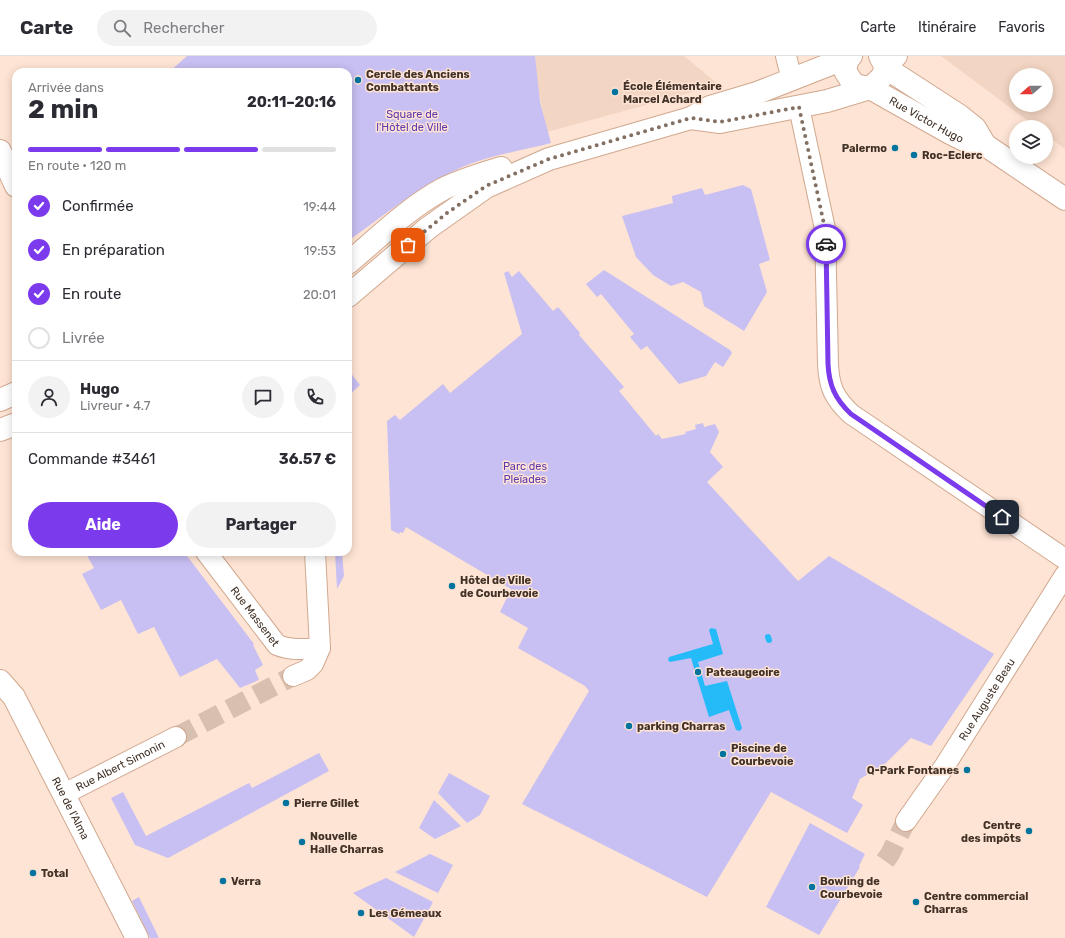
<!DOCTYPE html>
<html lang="fr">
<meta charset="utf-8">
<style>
body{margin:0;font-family:Rubik,sans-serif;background:#f2f2f3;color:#2b2b33;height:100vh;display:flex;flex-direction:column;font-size:15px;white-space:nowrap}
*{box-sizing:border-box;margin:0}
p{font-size:13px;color:#7c7c81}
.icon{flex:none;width:22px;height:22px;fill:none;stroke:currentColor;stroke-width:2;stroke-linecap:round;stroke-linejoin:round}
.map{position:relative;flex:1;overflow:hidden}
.details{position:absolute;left:12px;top:12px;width:340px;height:488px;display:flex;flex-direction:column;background:#fff;border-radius:12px;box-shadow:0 2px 10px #0003}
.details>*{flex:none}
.needle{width:26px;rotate:250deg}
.tools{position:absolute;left:1009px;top:12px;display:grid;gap:8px}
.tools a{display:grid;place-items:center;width:44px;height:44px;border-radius:50%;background:#fff;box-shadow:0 2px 10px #0003;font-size:20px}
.pin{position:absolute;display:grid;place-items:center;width:34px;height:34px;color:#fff;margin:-17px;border-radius:8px;box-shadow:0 2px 6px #0006}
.courier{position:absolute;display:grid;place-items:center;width:40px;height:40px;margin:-20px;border:3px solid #7c3aed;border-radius:50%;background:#fff;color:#222;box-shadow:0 1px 5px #0007}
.head em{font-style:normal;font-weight:700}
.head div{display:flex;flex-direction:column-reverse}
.head{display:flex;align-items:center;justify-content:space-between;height:68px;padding:0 16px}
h1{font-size:26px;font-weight:700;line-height:30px}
.bar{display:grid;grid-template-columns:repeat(4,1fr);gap:6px 4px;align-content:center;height:48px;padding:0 16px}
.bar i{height:5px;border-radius:3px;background:#e1e1e2}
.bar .current{background:#7c3aed}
.bar p{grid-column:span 4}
.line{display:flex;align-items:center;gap:10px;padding:0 16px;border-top:1px solid #e1e1e2}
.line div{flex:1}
.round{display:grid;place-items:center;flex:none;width:42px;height:42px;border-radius:21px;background:#f2f2f3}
ol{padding:0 16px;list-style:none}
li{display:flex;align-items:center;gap:12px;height:44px}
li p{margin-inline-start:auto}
li .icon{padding:4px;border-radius:50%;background:#7c3aed;color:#fff;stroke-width:4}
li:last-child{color:#7c7c81}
li i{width:22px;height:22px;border:2px solid #e1e1e2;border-radius:50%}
.cta{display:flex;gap:8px;margin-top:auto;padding:8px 16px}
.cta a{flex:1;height:46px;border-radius:24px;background:#7c3aed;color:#fff;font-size:16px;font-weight:700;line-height:46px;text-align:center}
.cta a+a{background:#f2f2f3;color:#2b2b33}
header{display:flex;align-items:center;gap:24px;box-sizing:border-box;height:56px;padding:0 20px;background:#fff;border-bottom:1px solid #e1e1e2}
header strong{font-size:19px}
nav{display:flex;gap:22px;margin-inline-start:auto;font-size:14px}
.search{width:280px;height:36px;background:#f2f2f3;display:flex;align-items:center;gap:10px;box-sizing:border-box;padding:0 14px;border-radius:22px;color:#7c7c81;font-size:15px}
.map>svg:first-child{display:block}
.built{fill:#f3d5c3;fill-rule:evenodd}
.green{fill:#c8bff2}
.water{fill:#25bbf9}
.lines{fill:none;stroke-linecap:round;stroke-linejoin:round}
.stream{stroke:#25bbf9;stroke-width:6}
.minor-tunnel{stroke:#d8c0b1;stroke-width:20;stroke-dasharray:20 10;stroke-linecap:butt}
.minor-casing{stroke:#d1a88f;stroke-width:22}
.major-casing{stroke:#d1a88f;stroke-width:24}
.minor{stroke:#fff;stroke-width:20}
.major{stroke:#fff;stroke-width:22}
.done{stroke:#837063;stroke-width:4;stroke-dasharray:0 7.2}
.route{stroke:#7c3aed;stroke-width:5}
.poi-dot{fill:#00739e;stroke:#fee4d4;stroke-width:1.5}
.labels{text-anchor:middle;stroke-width:3;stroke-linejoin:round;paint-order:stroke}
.poi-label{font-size:11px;font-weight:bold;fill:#413126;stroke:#fee4d4;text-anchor:start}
.park-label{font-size:11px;fill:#5e38ad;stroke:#fee4d4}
.street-label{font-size:11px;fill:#413126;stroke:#fee4d4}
</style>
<header>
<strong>Carte</strong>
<div class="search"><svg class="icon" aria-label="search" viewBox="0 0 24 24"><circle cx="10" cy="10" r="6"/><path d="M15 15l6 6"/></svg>Rechercher</div>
<nav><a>Carte</a><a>Itinéraire</a><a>Favoris</a></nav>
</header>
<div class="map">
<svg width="1065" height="882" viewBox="0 0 1065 882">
<rect width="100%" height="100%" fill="#fee4d4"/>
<path class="built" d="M 535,0 L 684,0 L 719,29 L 547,76 L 537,28 Z
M 941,0 L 1065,0 L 1065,93 L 1046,79 L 1046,71 L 1036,71 ZM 1016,19 L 1046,19 L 1046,49 L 1016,49 Z"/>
<path class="green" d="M 187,0 L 535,0 L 540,46 L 551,87 C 520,95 487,100 458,113 C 418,131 383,160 348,185 L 348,16 L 169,16 Z
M 743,129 L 751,133 L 770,204 L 759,208 L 767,236 L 744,275 L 704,250 L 701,236 L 683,226 L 671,230 L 653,219 L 636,201 L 622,160 L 673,147 L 672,140 L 702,132 L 705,139 Z
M 604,214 L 730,294 L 732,297 L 723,311 L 715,306 L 706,320 L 679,328 L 647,290 L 641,294 L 630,281 L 634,278 L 601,238 L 597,241 L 586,228 Z
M 508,215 L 512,221 L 519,215 L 553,255 L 558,251 L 580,277 L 579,279 L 624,331 L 619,335 L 656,380 L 658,378 L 662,383 L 686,378 L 685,376 L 696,373 L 695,369 L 703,367 L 704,371 L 715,368 L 719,376 L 710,396 L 723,411 L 707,426 L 798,525 L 829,500 L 994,598 L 931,690 L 911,682 L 886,707 L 860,723 L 852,742 L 863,749 L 847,777 L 771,736 L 707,841 L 522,748 L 589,635 L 585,630 L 518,592 L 528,572 L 500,556 L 511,533 L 406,471 L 403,477 L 400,476 L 399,478 L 391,474 L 387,365 L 395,359 L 400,364 L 443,328 L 450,337 L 522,278 L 504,217 Z
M 350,316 L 360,329 L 348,340 L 348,317 Z
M 85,496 L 184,496 L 254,588 L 253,589 L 263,609 L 255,614 L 259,624 L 240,632 L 217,603 L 180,621 L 154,571 L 138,578 L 121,544 L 101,554 L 82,518 L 94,512 Z
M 335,496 L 342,496 L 344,520 L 337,533 Z
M 319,697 L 329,715 L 168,802 L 135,789 L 111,742 L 123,736 L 146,780 L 249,727 L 252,732 Z
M 449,717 L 490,740 L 480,759 L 467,767 L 438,737 Z
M 434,744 L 461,770 L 435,783 L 419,772 Z
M 810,767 L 865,798 L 859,810 L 860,811 L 819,879 L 766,851 Z
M 430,798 L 453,809 L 438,837 L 395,816 Z
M 386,822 L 433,846 L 414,881 L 353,837 Z
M 139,841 L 159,882 L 150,882 L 132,845 Z"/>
<path class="water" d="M 711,572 L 716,573 L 723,598 L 698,606 L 705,630 L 727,625 L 742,672 L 740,675 L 736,674 L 729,654 L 709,661 L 691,602 L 670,606 L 668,604 L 669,601 L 713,588 L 709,574 Z"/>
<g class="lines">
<path class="stream" d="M 768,581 L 769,584"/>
<path class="minor-tunnel" d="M 176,681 L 293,620
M 885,805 L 890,798 L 906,765"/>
<g class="minor-casing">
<g id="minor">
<path d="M 786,0 L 792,24"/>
<path d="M 886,12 L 897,0"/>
<path d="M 799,51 L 825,173 L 828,308 C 829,331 834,342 851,358 L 1065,503"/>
<path id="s1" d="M 206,496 L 277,589 C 292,595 305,593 320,592"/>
<path d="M 293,620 L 307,614 L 313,608 L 320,592 L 315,496"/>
<path id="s2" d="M 64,738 L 176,681"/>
<path id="s3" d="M 906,765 L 944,711 L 1065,519"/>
</g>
</g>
<g class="major-casing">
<g id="major">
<path id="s4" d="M 848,1 L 845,15 L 854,29 L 870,32 L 950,77 L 966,85 L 985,89 L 1065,143"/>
<path d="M 886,12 L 960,60 L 975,72 L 985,89"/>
<path d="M 691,62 L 720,66 L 827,45 L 870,32 L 882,21 L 886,12 L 880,0"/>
<path d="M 0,95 L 16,130"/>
<path d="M 348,207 C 378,182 408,152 443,133 C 461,124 481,118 501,112"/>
<path d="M 348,240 L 428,172 L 486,131 L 549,103 L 691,62 L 710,51 L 757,37 L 851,0"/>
<path d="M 0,344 L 16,337"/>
<path d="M 0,374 L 16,368"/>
<path id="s5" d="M 0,625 L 14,641 L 137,882"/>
</g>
</g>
<use href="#minor" class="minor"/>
<use href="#major" class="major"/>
</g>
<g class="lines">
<path class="done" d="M 408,189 L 447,157 L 486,130 L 549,103 L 691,62 L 720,66 L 799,51 L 825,173 L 826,188"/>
<path class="route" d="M 826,188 L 828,308 C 829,329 835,343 851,358 L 1002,461"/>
</g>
<g class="poi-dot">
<circle cx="358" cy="24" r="4"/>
<circle cx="615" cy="36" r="4"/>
<circle cx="895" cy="92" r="4"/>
<circle cx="914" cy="99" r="4"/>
<circle cx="452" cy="530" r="4"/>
<circle cx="698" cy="616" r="4"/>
<circle cx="629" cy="670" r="4"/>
<circle cx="723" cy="698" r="4"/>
<circle cx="967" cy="714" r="4"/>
<circle cx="286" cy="747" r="4"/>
<circle cx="1029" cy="775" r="4"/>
<circle cx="302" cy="786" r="4"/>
<circle cx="33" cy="817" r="4"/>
<circle cx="223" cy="825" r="4"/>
<circle cx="812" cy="831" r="4"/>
<circle cx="916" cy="846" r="4"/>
<circle cx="361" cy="857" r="4"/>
</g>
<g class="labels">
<g class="poi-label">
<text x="366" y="22">Cercle des Anciens<tspan x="366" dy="13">Combattants</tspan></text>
<text x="623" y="34">École Élémentaire<tspan x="623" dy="13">Marcel Achard</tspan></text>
<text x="887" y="96" text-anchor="end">Palermo</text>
<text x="922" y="103">Roc-Eclerc</text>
<text x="460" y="528">Hôtel de Ville<tspan x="460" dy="13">de Courbevoie</tspan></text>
<text x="706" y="620">Pateaugeoire</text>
<text x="637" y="674">parking Charras</text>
<text x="731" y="696">Piscine de<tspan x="731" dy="13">Courbevoie</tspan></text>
<text x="959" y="718" text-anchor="end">Q-Park Fontanes</text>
<text x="294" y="751">Pierre Gillet</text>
<text x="1021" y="773" text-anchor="end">Centre<tspan x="1021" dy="13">des impôts</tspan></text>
<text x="310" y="784">Nouvelle<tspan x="310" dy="13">Halle Charras</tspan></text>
<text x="41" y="821">Total</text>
<text x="231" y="829">Verra</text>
<text x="820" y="829">Bowling de<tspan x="820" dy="13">Courbevoie</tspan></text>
<text x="924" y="844">Centre commercial<tspan x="924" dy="13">Charras</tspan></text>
<text x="369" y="861">Les Gémeaux</text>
</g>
<g class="park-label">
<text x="412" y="62">Square de<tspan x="412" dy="13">l'Hôtel de Ville</tspan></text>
<text x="525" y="414">Parc des<tspan x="525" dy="13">Pleïades</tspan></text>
</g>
<g class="street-label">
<text dy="4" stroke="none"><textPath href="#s4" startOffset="112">Rue Victor Hugo</textPath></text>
<text dy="4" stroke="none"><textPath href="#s1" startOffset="81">Rue Massenet</textPath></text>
<text dy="4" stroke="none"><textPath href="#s3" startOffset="146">Rue Auguste Beau</textPath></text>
<text dy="4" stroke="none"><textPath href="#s2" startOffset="63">Rue Albert Simonin</textPath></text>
<text dy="4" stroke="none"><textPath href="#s5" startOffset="146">Rue de l'Alma</textPath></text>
</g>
</g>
</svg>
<div class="tools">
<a><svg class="needle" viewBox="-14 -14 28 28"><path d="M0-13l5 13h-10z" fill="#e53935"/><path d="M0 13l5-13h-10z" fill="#7c7c81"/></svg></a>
<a><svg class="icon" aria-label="layers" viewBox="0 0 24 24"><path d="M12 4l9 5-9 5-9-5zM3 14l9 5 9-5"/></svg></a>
</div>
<div class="pin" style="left:408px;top:189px;background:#ea580c"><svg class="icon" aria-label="bag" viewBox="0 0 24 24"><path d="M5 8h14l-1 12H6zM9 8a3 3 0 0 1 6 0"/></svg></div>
<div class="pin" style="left:1002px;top:461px;background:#1f2937"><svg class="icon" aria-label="home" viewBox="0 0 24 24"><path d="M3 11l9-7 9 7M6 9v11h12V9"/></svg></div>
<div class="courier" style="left:826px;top:188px"><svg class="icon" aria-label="car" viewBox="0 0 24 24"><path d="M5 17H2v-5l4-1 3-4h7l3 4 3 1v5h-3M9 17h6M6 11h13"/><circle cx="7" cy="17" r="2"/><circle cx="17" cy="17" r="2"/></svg></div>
<section class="details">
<div class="head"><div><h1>2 min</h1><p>Arrivée dans</p></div><em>20:11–20:16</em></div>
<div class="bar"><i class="current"></i><i class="current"></i><i class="current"></i><i></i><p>En route · 120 m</p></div>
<ol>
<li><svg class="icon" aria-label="check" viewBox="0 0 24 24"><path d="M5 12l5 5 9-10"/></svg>Confirmée<p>19:44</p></li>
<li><svg class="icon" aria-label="check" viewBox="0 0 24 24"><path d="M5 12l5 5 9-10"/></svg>En préparation<p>19:53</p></li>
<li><svg class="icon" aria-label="check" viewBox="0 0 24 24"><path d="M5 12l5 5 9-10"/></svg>En route<p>20:01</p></li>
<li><i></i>Livrée</li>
</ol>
<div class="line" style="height:72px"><a class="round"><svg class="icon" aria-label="person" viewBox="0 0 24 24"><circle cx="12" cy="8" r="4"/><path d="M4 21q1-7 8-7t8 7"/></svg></a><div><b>Hugo</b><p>Livreur · 4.7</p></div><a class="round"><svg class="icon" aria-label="chat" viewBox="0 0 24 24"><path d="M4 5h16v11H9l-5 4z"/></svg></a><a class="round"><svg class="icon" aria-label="phone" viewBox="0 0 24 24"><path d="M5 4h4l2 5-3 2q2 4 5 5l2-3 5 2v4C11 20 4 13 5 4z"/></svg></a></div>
<div class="line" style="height:52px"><div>Commande #3461</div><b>36.57 €</b></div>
<div class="cta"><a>Aide</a><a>Partager</a></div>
</section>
</div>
